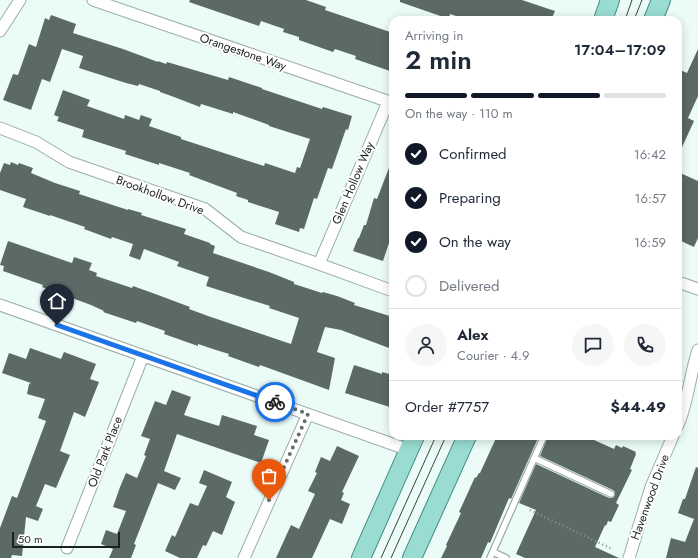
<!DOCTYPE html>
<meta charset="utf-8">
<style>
body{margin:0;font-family:Jost,sans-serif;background:#f6f6f7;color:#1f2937;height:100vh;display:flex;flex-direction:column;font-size:15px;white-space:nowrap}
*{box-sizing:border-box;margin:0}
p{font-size:13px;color:#747a83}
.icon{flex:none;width:22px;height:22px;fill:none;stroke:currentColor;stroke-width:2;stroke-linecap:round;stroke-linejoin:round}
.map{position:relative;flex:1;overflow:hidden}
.side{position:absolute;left:389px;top:16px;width:293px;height:424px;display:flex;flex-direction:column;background:#fff;border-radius:12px;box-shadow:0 2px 10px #0003}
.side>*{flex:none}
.scale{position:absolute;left:12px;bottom:10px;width:108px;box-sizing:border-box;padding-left:4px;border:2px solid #1b2120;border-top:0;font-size:11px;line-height:14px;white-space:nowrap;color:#1b2120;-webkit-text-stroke:3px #fff;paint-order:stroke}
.pin{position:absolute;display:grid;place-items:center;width:34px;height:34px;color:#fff;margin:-41px -17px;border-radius:50% 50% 50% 0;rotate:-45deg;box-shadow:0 0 4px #0007}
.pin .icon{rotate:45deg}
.courier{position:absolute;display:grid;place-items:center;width:40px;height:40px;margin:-20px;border:3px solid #1a73e8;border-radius:50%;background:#fff;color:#222;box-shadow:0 1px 5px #0007}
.summary em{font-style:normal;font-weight:600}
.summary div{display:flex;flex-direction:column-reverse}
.summary{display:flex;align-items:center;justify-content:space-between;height:68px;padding:0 16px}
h1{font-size:26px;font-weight:600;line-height:30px}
.bar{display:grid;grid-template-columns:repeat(4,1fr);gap:6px 4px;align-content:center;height:48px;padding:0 16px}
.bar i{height:5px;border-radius:3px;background:#e0e1e3}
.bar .active{background:#111827}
.bar p{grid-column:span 4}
.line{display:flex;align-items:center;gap:10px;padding:0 16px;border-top:1px solid #e0e1e3}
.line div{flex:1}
.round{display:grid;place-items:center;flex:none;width:42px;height:42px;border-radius:21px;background:#f6f6f7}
ol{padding:0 16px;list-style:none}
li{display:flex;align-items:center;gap:12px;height:44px}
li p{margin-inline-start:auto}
li .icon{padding:4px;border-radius:50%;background:#111827;color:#fff;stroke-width:4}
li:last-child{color:#747a83}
li i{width:22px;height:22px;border:2px solid #e0e1e3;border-radius:50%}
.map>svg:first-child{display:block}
.building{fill:#5b6a67}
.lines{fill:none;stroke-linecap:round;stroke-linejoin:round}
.lane-casing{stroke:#9daca9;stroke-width:8}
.street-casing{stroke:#9daca9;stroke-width:13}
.primary-casing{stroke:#418b80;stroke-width:20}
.path{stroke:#879390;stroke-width:2.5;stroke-dasharray:1 3;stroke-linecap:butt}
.lane{stroke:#fff;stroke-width:5.5}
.street{stroke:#fff;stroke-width:11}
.primary{stroke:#9adcd1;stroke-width:18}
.tram{stroke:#3b4341;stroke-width:1}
.done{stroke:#646e6c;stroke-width:4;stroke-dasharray:0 7.2}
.route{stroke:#1a73e8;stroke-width:5}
.labels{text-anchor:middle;stroke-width:4;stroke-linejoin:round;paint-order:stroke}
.street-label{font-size:12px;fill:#1b2120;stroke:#fff}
</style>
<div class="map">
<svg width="698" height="558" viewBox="0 0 698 558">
<rect width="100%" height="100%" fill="#ebfcf8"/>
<path class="building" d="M 190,0 L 306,0 L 326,7 L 325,10 L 393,33 L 393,72 L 355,59 L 356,56 L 335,49 L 333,52 L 299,40 L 299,37 L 283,32 L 284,29 L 261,21 L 259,26 L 189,2 Z
M 400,0 L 522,0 L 555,11 L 551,20 L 468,20 L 450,14 L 449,19 L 400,2 Z
M 51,15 L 76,24 L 73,33 L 123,49 L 158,62 L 158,61 L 166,64 L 167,62 L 228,80 L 229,77 L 262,88 L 262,89 L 322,109 L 323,107 L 352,116 L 348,130 L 346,129 L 332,169 L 328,168 L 317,199 L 314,198 L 304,229 L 300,228 L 299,232 L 275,224 L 279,212 L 248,202 L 248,200 L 236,196 L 237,193 L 189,175 L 190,173 L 159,163 L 159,165 L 125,154 L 126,151 L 82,137 L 84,130 L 57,121 L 59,117 L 54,115 L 63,90 L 90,100 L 87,106 L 124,119 L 125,115 L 139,120 L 141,115 L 152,119 L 149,126 L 181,137 L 181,139 L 264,166 L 265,163 L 295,173 L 297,167 L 300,168 L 310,139 L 269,126 L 269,125 L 233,112 L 233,114 L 201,104 L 200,107 L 174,97 L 160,92 L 160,91 L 139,84 L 138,86 L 126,83 L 79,68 L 83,56 L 62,49 L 50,82 L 42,79 L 31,110 L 3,100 L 13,74 L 18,75 L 29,44 L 36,47 L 45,18 L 49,20 Z
M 698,49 L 698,96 L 688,118 L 694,121 L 678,156 L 678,69 L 687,73 Z
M 392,160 L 393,161 L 393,231 L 383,261 L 353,251 L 358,238 L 359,238 L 364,225 L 366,225 L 374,198 L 377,199 Z
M 11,162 L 18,165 L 19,163 L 33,168 L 31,173 L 55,183 L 80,191 L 79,194 L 128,210 L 128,209 L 142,213 L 141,215 L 186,229 L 184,234 L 210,243 L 210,244 L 215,246 L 213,253 L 269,272 L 294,282 L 294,284 L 322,293 L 323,292 L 337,296 L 355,303 L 354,305 L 393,317 L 393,337 L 389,348 L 341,330 L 325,327 L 317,352 L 335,358 L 329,390 L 260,365 L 259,367 L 228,356 L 229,354 L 216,350 L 198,344 L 198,346 L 164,334 L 165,331 L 137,321 L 136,323 L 103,312 L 104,311 L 91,305 L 42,287 L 43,285 L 3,271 L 4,266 L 0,265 L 8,241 L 72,263 L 74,257 L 92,263 L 89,270 L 97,273 L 96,276 L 132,288 L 133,286 L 158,295 L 190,307 L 189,309 L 208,316 L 291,344 L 299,318 L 269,308 L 270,306 L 206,286 L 209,277 L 177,266 L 179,262 L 144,249 L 140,260 L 129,256 L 133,244 L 112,237 L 111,239 L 84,229 L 85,227 L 50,215 L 50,216 L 23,207 L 26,199 L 0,190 L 0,173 L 4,163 L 10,165 Z
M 678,172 L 698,181 L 698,238 L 694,247 L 681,241 L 682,239 L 678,237 Z
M 30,348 L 61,359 L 64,352 L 96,364 L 90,379 L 99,382 L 85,417 L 74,412 L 60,451 L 70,455 L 56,488 L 45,484 L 36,506 L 43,509 L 38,521 L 26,517 L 22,556 L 12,555 L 11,558 L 0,558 L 0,528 L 12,496 L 17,498 L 46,421 L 38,418 L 45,399 L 27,394 L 29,384 L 31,383 L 2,373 L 9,353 L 26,359 Z
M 354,365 L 382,374 L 382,372 L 393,375 L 393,408 L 345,393 Z
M 172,390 L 191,397 L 184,415 L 219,426 L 222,415 L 257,426 L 254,435 L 269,440 L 261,463 L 177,434 L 164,471 L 181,478 L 175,490 L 158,483 L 134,544 L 136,545 L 131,558 L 109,558 L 113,549 L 101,544 L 106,530 L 117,534 L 126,511 L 113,507 L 120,487 L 126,473 L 137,478 L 146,456 L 144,455 L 150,439 L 141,436 L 155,401 L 166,405 Z
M 497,436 L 539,436 L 511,499 L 509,498 L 490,543 L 488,542 L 481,558 L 441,558 L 447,546 L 446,545 L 461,513 L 459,512 L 465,499 L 475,477 L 476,478 L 479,473 L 480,473 Z
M 548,436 L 585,436 L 614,449 L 616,445 L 622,448 L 623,446 L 636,452 L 635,453 L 636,454 L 630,469 L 632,470 L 616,503 L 619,505 L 611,522 L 608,521 L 606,526 L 605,525 L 595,547 L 619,558 L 525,558 L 516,554 L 536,510 L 519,503 L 536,464 L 609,498 L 613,498 L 615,495 L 615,492 L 613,490 L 540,456 Z
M 337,446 L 359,456 L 342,492 L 344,493 L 341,500 L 350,504 L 342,524 L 330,519 L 312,558 L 276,558 L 291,525 L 299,529 L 315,494 L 308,491 L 317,473 L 315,472 L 321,457 L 330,461 Z
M 696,467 L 698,468 L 698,558 L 666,558 L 671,538 L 685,542 L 694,519 L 678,513 L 683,499 L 685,499 Z
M 204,470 L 232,482 L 226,497 L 235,502 L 222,535 L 213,531 L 206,546 L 203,545 L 197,558 L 180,558 L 165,551 L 172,535 L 175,537 L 190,503 L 198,506 L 207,486 L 199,483 Z"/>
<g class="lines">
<g class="lane-casing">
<path id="lane" d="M 534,458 L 611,494
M 493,552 L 506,558
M 490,558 L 544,436"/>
</g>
<g class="street-casing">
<path id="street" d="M 93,0 L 393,103
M 0,31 L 20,0
M 0,128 L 36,142 L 69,162 L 205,209 L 241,237 L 319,264 L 390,290 L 393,290
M 319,264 L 388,102
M 678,282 L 698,289
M 0,305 L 409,450
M 678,425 C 688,402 690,374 698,350
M 67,548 L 143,356
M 244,558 L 308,414
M 629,558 L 651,487 L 673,436"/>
</g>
<g class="primary-casing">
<path id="primary" d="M 603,20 L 610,0
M 653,20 L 661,0
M 361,558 L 415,436
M 412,558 L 467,436"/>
</g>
<path class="path" d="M 530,510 L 612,549"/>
<use href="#lane" class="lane"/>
<use href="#street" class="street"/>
<use href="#primary" class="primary"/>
<path class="tram" d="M 625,20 L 632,0
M 634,20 L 642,0
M 381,558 L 436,436
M 391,558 L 446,436"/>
</g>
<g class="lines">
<path class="done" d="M 269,500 L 308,414 L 275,402"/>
<path class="route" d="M 57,325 L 275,402"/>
</g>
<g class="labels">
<g class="street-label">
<text transform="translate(243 52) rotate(19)" y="4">Orangestone Way</text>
<text transform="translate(353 183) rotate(-67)" y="4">Glen Hollow Way</text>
<text transform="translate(160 195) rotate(20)" y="4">Brookhollow Drive</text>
<text transform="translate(105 452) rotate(-69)" y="4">Old Park Place</text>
<text transform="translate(650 497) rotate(-70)" y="4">Havenwood Drive</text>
</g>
</g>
</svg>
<div class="scale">50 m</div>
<div class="pin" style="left:269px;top:500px;background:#ea580c"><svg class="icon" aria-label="bag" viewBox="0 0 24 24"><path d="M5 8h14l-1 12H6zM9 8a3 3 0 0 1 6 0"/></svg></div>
<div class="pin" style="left:57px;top:325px;background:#1f2937"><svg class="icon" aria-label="home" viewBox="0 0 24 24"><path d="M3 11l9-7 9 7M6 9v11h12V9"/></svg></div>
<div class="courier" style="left:275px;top:402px"><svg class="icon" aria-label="bike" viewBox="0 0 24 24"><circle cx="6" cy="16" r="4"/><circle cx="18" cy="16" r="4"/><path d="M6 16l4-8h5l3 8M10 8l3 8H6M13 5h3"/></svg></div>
<section class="side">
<div class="summary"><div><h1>2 min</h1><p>Arriving in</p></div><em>17:04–17:09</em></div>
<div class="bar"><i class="active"></i><i class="active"></i><i class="active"></i><i></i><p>On the way · 110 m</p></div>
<ol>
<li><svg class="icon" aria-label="check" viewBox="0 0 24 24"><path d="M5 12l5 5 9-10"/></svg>Confirmed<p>16:42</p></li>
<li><svg class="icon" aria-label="check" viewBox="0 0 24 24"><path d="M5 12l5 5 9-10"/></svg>Preparing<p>16:57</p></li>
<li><svg class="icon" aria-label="check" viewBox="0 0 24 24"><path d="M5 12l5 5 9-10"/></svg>On the way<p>16:59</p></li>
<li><i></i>Delivered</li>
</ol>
<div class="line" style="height:72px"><a class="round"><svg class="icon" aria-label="person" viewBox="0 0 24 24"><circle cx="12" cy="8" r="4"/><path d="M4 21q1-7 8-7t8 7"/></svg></a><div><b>Alex</b><p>Courier · 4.9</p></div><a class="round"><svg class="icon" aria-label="chat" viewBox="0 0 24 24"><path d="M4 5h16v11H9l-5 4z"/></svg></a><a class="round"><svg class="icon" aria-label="phone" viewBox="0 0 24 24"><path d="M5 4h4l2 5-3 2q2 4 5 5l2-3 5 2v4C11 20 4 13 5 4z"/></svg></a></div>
<div class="line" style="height:52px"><div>Order #7757</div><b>$44.49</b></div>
</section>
</div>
